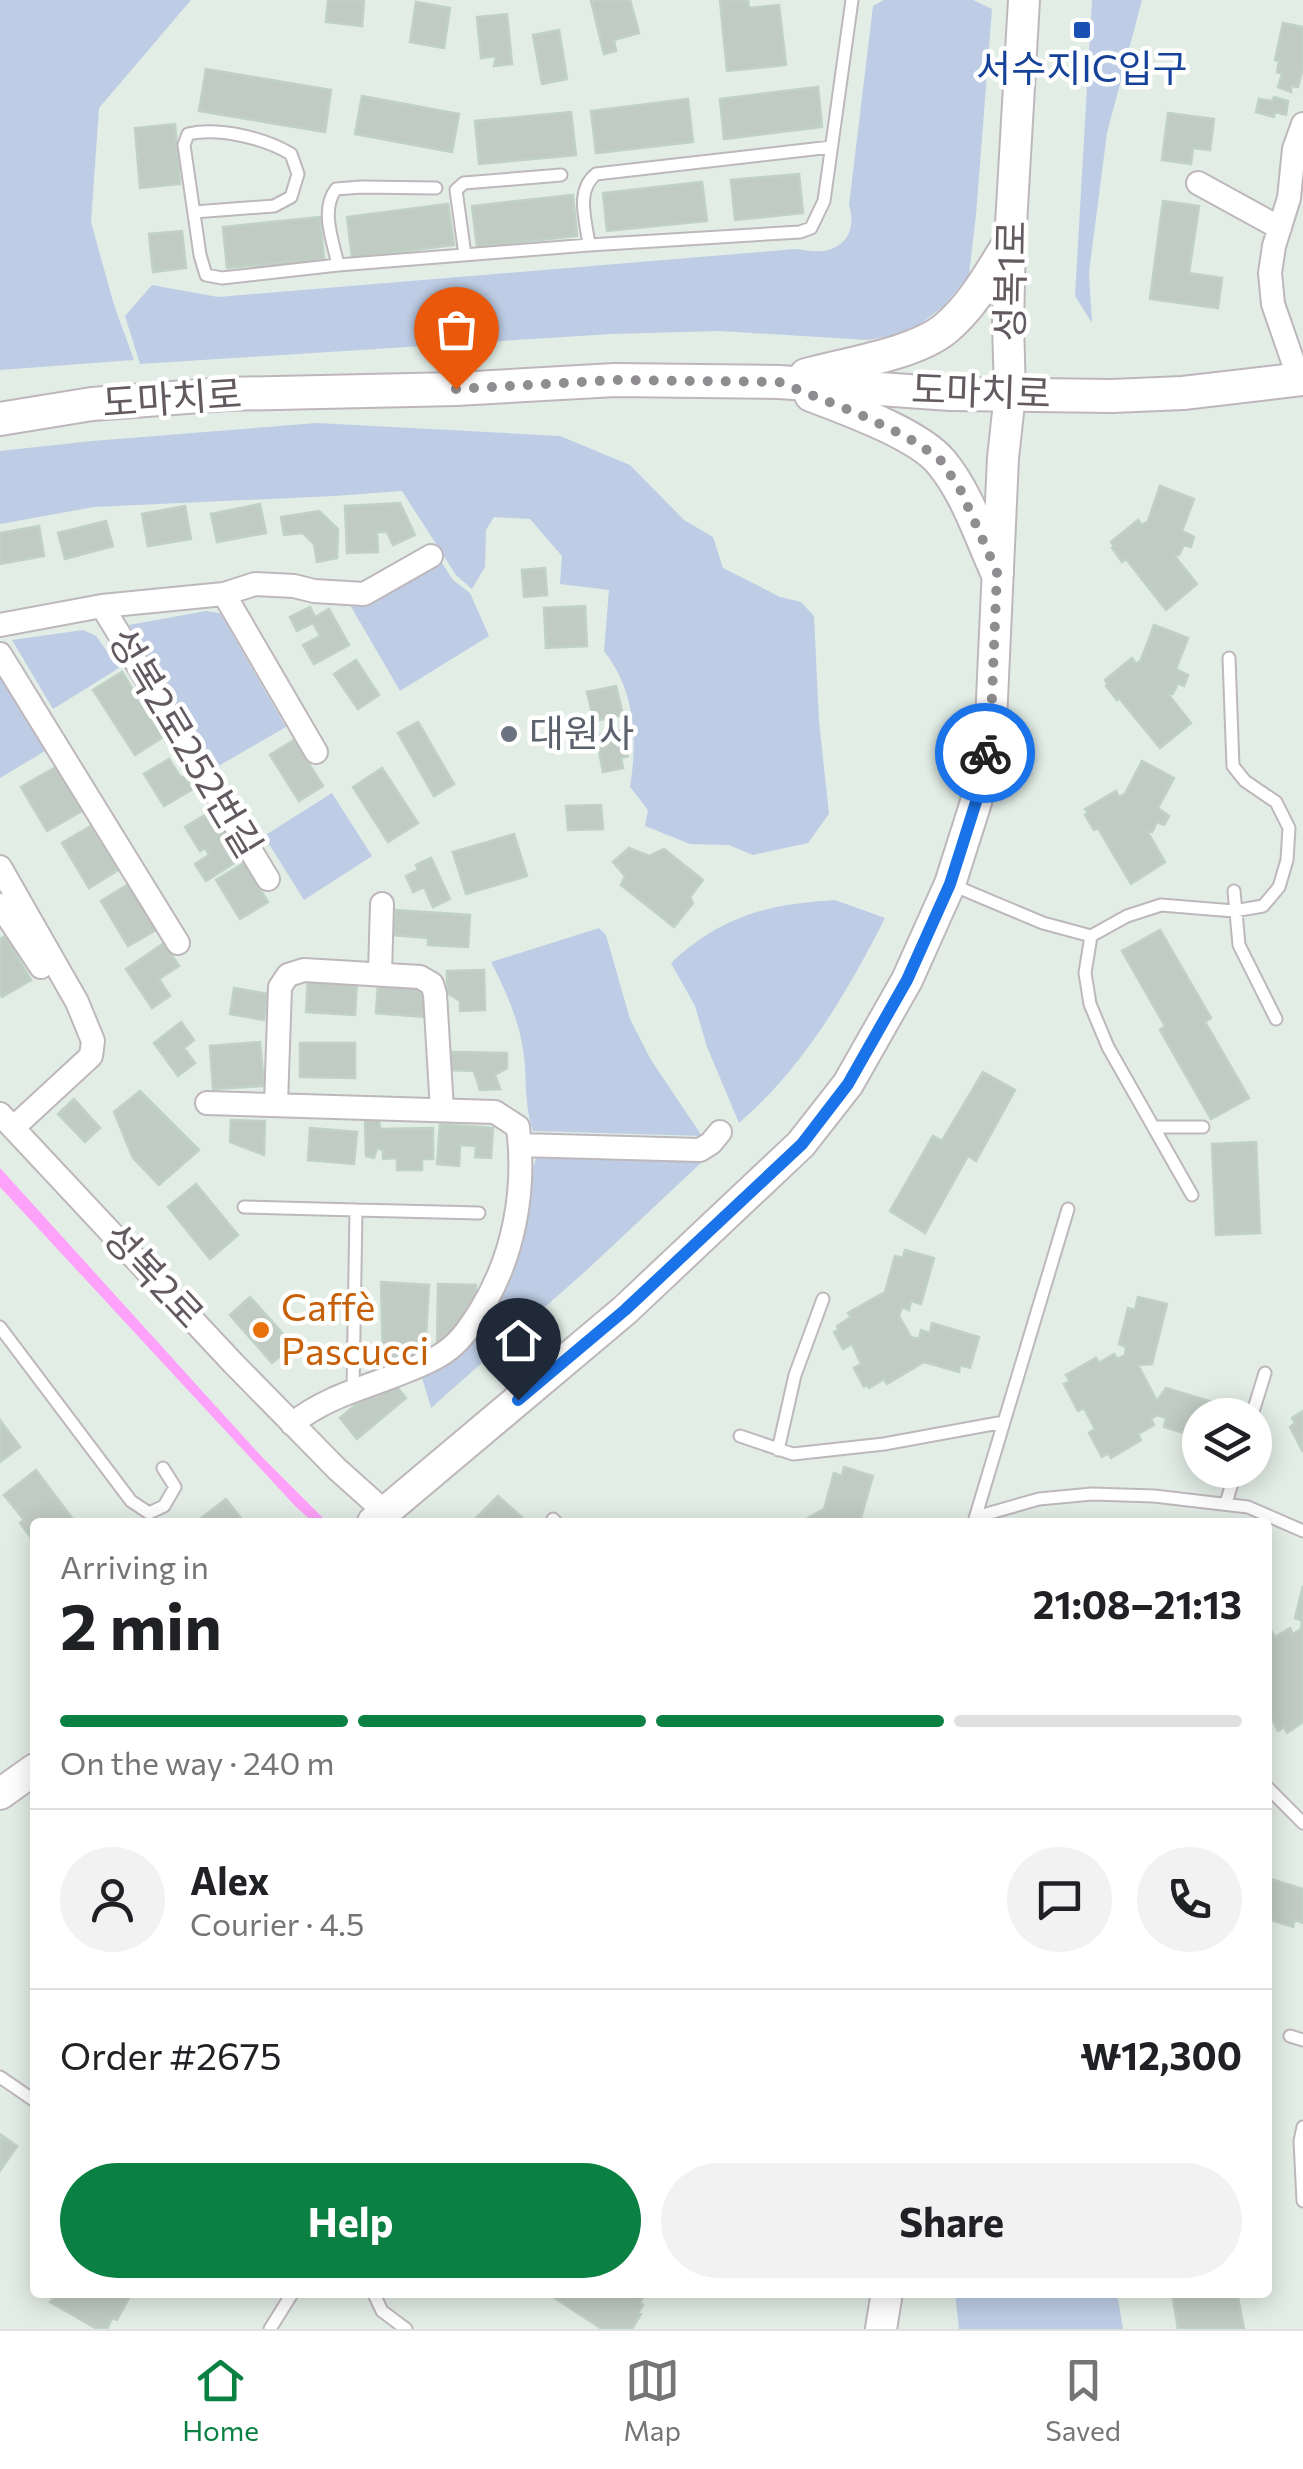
<!DOCTYPE html>
<meta charset="utf-8">
<style>
body{margin:0;font-family:Commissioner,"Noto Sans KR",sans-serif;background:#f2f2f2;color:#202124;height:100vh;display:flex;flex-direction:column;font-size:38px;white-space:nowrap}
*{box-sizing:border-box;margin:0}
p{font-size:32px;color:#757577}
.icon{flex:none;width:55px;height:55px;fill:none;stroke:currentColor;stroke-width:2;stroke-linecap:round;stroke-linejoin:round}
.map{position:relative;flex:1;overflow:hidden}
.drawer{position:absolute;left:30px;top:1518px;width:1242px;height:780px;display:flex;flex-direction:column;background:#fff;border-radius:10px;box-shadow:0 5px 25px #0003}
.drawer>*{flex:none}
.tools{position:absolute;left:1182px;top:1398px;display:grid;gap:20px}
.tools a{display:grid;place-items:center;width:90px;height:90px;border-radius:50%;background:#fff;box-shadow:0 5px 25px #0003;font-size:50px}
.pin{position:absolute;display:grid;place-items:center;width:85px;height:85px;color:#fff;margin:-102px -42px;border-radius:50% 50% 50% 0;rotate:-45deg;box-shadow:0 0 10px #0007}
.pin .icon{rotate:45deg}
.courier{position:absolute;display:grid;place-items:center;width:100px;height:100px;margin:-50px;border:8px solid #1a73e8;border-radius:50%;background:#fff;color:#222;box-shadow:0 2px 12px #0007}
.summary em{font-style:normal;font-weight:700}
.summary div{display:flex;flex-direction:column-reverse}
.summary{display:flex;align-items:center;justify-content:space-between;height:170px;padding:0 30px}
h1{font-size:65px;font-weight:700;line-height:75px}
.bar{display:grid;grid-template-columns:repeat(4,1fr);gap:15px 10px;align-content:center;height:120px;padding:0 30px}
.bar i{height:12px;border-radius:8px;background:#e0e0e0}
.bar .current{background:#0b8043}
.bar p{grid-column:span 4}
.line{display:flex;align-items:center;gap:25px;padding:0 30px;border-top:2px solid #e0e0e0}
.line div{flex:1}
.round{display:grid;place-items:center;flex:none;width:105px;height:105px;border-radius:52px;background:#f2f2f2}
.action{display:flex;gap:20px;margin-top:auto;padding:20px 30px}
.action a{flex:1;height:115px;border-radius:60px;background:#0b8043;color:#fff;font-size:40px;font-weight:700;line-height:115px;text-align:center}
.action a+a{background:#f2f2f2;color:#202124}
.tab-bar{display:flex;justify-content:space-around;align-items:center;height:140px;border-top:2px solid #e0e0e0;background:#fff;font-size:28px;color:#757577}
.tab-bar a{display:grid;justify-items:center;gap:5px}
.tab-bar .current{color:#0b8043}
.map>svg:first-child{display:block}
.green{fill:#becde5}
.water{fill:#fea1fa}
.building{fill:#c0cbc4;stroke:#c0d2c5;stroke-width:2.5}
.lines{fill:none;stroke-linecap:round;stroke-linejoin:round}
.service-casing{stroke:#beb7bc;stroke-width:15}
.minor-casing{stroke:#beb7bc;stroke-width:26}
.tertiary-casing{stroke:#beb7bc;stroke-width:34}
.secondary-casing{stroke:#beb6bc;stroke-width:36}
.service{stroke:#fff;stroke-width:11}
.minor{stroke:#fff;stroke-width:22}
.tertiary{stroke:#fff;stroke-width:30}
.secondary{stroke:#fff;stroke-width:32}
.done{stroke:#8f8d90;stroke-width:10;stroke-dasharray:0 18}
.route{stroke:#1a73e8;stroke-width:12}
.transit-dot{fill:#1a4fb4;stroke:#fff;stroke-width:4}
.worship-dot{fill:#6b7280;stroke:#fff;stroke-width:4}
.food-dot{fill:#e8710a;stroke:#fff;stroke-width:4}
.labels{text-anchor:middle;stroke-width:9;stroke-linejoin:round;paint-order:stroke}
.transit-label{font-size:38px;fill:#164399;stroke:#fff}
.street-label{font-size:38px;fill:#635a61;stroke:#fff}
.worship-label{font-size:38px;fill:#5b616d;stroke:#fff;text-anchor:start}
.food-label{font-size:38px;fill:#c56008;stroke:#fff;text-anchor:start}
</style>
<div class="map">
<svg width="1303" height="2329" viewBox="0 0 1303 2329">
<rect width="100%" height="100%" fill="#e2ede6"/>
<path class="green" d="M 0,0 L 191,0 L 99,108 L 91,222 L 114,305 L 134,360 L 0,370 Z
M 884,0 L 973,0 L 992,9 L 976,215 L 969,275 L 944,306 L 908,333 L 867,340 L 720,331 L 611,334 L 140,364 L 125,316 L 152,285 L 218,297 L 796,249 C 805,250 815,252 823,251 C 848,247 856,227 849,205 L 873,6 Z
M 1092,0 L 1142,0 L 1107,133 L 1089,272 L 1092,323 L 1075,296 Z
M 317,423 L 560,436 L 630,465 L 684,520 L 713,537 L 723,568 L 780,597 L 801,602 L 814,616 L 819,721 L 829,814 L 808,843 L 753,855 L 729,845 L 690,844 L 645,826 L 648,810 L 630,787 C 638,738 635,691 604,651 L 609,590 L 560,584 L 562,556 L 530,519 L 494,517 L 486,530 L 485,567 L 472,589 L 456,575 L 402,491 L 334,496 L 94,507 L 0,524 L 0,451 L 92,441 Z
M 440,560 L 453,580 L 470,593 L 489,636 L 400,691 L 350,605 L 374,603 Z
M 206,611 L 220,613 L 286,727 L 215,768 L 129,625 Z
M 83,630 L 96,636 L 119,668 L 53,709 L 12,640 Z
M 0,677 L 45,751 L 0,778 Z
M 332,793 L 372,856 L 304,900 L 264,836 Z
M 835,900 L 885,918 C 847,993 803,1068 739,1123 L 707,1047 L 695,1006 L 671,963 C 721,916 768,904 835,900 Z
M 599,928 L 606,935 L 630,1019 L 651,1060 L 702,1136 L 533,1131 C 523,1102 528,1073 522,1044 C 518,1018 503,985 491,962 Z
M 536,1158 L 702,1162 L 589,1268 L 431,1408 L 421,1374 L 499,1297 L 524,1233 L 525,1200 Z
M 955,2293 L 1117,2293 L 1123,2329 L 959,2329 Z"/>
<path class="water" d="M 0,1168 L 261,1456 L 327,1522 L 313,1522 L 296,1507 L 0,1187 Z"/>
<path class="building" d="M 328,0 L 364,0 L 362,26 L 326,22 Z
M 596,0 L 630,0 L 639,33 L 614,40 L 616,51 L 604,54 L 591,1 Z
M 720,0 L 748,0 L 749,8 L 779,5 L 786,65 L 727,71 Z
M 416,2 L 450,8 L 444,48 L 410,42 Z
M 507,14 L 512,64 L 494,66 L 496,56 L 481,58 L 477,17 Z
M 1283,23 L 1303,27 L 1303,67 L 1298,87 L 1291,86 L 1291,92 L 1278,87 L 1282,74 L 1277,72 L 1279,61 L 1275,60 Z
M 559,30 L 567,79 L 542,84 L 533,35 Z
M 206,69 L 331,90 L 325,132 L 199,111 Z
M 818,87 L 822,127 L 724,139 L 720,99 Z
M 362,96 L 459,114 L 452,152 L 355,134 Z
M 1274,97 L 1288,101 L 1286,115 L 1275,112 L 1274,117 L 1256,112 L 1259,99 L 1272,101 Z
M 688,99 L 693,142 L 596,153 L 591,111 Z
M 571,112 L 576,155 L 479,164 L 475,121 Z
M 1168,113 L 1214,119 L 1210,150 L 1193,148 L 1191,164 L 1162,160 Z
M 175,124 L 180,184 L 140,188 L 135,128 Z
M 799,174 L 803,213 L 735,220 L 731,180 Z
M 702,182 L 707,221 L 607,231 L 603,193 Z
M 573,195 L 577,236 L 477,247 L 472,206 Z
M 1163,201 L 1199,206 L 1189,273 L 1222,278 L 1218,308 L 1150,299 Z
M 448,204 L 454,245 L 352,258 L 347,217 Z
M 320,217 L 324,259 L 227,268 L 223,227 Z
M 182,231 L 186,268 L 153,272 L 149,234 Z
M 1160,486 L 1194,499 L 1182,531 L 1194,537 L 1191,547 L 1184,545 L 1179,555 L 1174,555 L 1197,584 L 1166,610 L 1126,559 L 1122,562 L 1112,548 L 1114,546 L 1111,542 L 1138,520 L 1142,525 L 1148,521 Z
M 400,503 L 415,535 L 393,545 L 387,532 L 377,532 L 378,552 L 347,553 L 345,506 Z
M 260,504 L 266,533 L 217,542 L 211,514 Z
M 185,506 L 191,539 L 148,546 L 142,514 Z
M 319,511 L 338,529 L 337,558 L 317,562 L 314,544 L 303,533 L 284,535 L 281,517 Z
M 106,521 L 113,546 L 65,559 L 58,533 Z
M 39,526 L 44,556 L 0,564 L 0,533 Z
M 545,568 L 547,595 L 524,597 L 522,570 Z
M 585,606 L 587,646 L 546,648 L 544,608 Z
M 310,607 L 315,617 L 329,609 L 349,645 L 314,664 L 303,645 L 320,636 L 313,623 L 297,631 L 290,617 Z
M 1154,625 L 1188,638 L 1176,669 L 1188,675 L 1184,686 L 1178,683 L 1173,694 L 1168,694 L 1191,723 L 1160,748 L 1119,698 L 1117,700 L 1106,686 L 1108,684 L 1105,680 L 1132,658 L 1136,664 L 1141,660 Z
M 356,660 L 379,695 L 358,709 L 334,674 Z
M 122,672 L 163,737 L 135,755 L 93,690 Z
M 616,686 L 623,715 L 594,721 L 587,692 Z
M 418,722 L 454,784 L 434,796 L 398,733 Z
M 622,730 L 628,756 L 621,758 L 623,768 L 603,772 L 596,736 Z
M 294,740 L 323,786 L 299,801 L 270,755 Z
M 169,759 L 181,778 L 185,776 L 193,789 L 164,806 L 144,774 Z
M 1142,761 L 1174,778 L 1158,808 L 1169,816 L 1164,825 L 1157,822 L 1152,832 L 1147,831 L 1165,862 L 1131,884 L 1098,828 L 1094,830 L 1085,815 L 1088,813 L 1085,809 L 1116,791 L 1119,797 L 1125,794 Z
M 56,767 L 82,811 L 47,831 L 21,787 Z
M 382,768 L 418,823 L 388,842 L 353,787 Z
M 601,805 L 603,829 L 568,830 L 566,806 Z
M 212,811 L 242,858 L 206,881 L 195,864 L 209,855 L 205,848 L 200,851 L 185,827 Z
M 91,826 L 118,870 L 89,888 L 62,843 Z
M 514,834 L 527,876 L 466,894 L 453,852 Z
M 629,848 L 649,856 L 664,849 L 703,880 L 690,897 L 693,903 L 674,927 L 621,885 L 625,876 L 613,862 Z
M 431,858 L 450,899 L 433,907 L 424,887 L 413,892 L 406,876 L 418,870 L 416,865 Z
M 244,863 L 268,902 L 240,919 L 216,880 Z
M 129,884 L 156,930 L 128,946 L 101,901 Z
M 395,910 L 470,915 L 468,947 L 428,945 L 428,938 L 393,935 Z
M 1160,930 L 1211,1018 L 1205,1022 L 1249,1098 L 1211,1119 L 1160,1030 L 1165,1026 L 1122,951 Z
M 1160,930 L 1211,1018 L 1205,1022 L 1249,1098 L 1211,1119 L 1160,1030 L 1165,1026 L 1122,951 Z
M 5,936 L 31,980 L 2,997 L 0,993 L 0,939 Z
M 164,943 L 179,966 L 159,979 L 170,996 L 152,1008 L 126,969 Z
M 484,970 L 485,1010 L 460,1011 L 460,1001 L 447,993 L 447,971 Z
M 308,978 L 357,981 L 355,1015 L 306,1012 Z
M 378,984 L 426,988 L 424,1017 L 376,1013 Z
M 234,988 L 268,994 L 264,1020 L 230,1014 Z
M 181,1022 L 194,1040 L 184,1048 L 195,1063 L 178,1076 L 154,1043 Z
M 260,1042 L 264,1086 L 213,1089 L 210,1046 Z
M 300,1043 L 355,1043 L 355,1078 L 300,1077 Z
M 451,1052 L 507,1053 L 507,1068 L 495,1075 L 500,1089 L 480,1090 L 474,1071 L 451,1070 Z
M 983,1072 L 1015,1090 L 976,1161 L 968,1156 L 925,1233 L 890,1211 L 933,1136 L 942,1141 Z
M 140,1091 L 199,1150 L 159,1185 L 133,1158 L 114,1112 Z
M 74,1099 L 100,1128 L 85,1142 L 58,1114 Z
M 231,1120 L 265,1121 L 264,1155 L 230,1142 Z
M 365,1120 L 379,1120 L 380,1129 L 433,1128 L 433,1159 L 422,1159 L 422,1170 L 397,1170 L 397,1158 L 383,1159 L 383,1150 L 377,1148 L 374,1158 L 366,1156 Z
M 440,1124 L 493,1128 L 491,1158 L 475,1157 L 476,1146 L 460,1145 L 459,1166 L 437,1164 Z
M 310,1128 L 357,1132 L 354,1164 L 308,1160 Z
M 1256,1142 L 1260,1233 L 1216,1235 L 1212,1144 Z
M 1256,1142 L 1260,1233 L 1216,1235 L 1212,1144 Z
M 196,1184 L 238,1235 L 210,1259 L 168,1207 Z
M 905,1250 L 934,1258 L 921,1304 L 911,1301 L 909,1310 L 902,1307 L 899,1316 L 911,1337 L 919,1339 L 921,1330 L 930,1333 L 932,1323 L 979,1337 L 970,1368 L 960,1365 L 959,1372 L 924,1362 L 887,1384 L 884,1379 L 869,1388 L 867,1385 L 864,1387 L 854,1368 L 861,1364 L 852,1344 L 843,1349 L 834,1332 L 838,1330 L 837,1326 L 851,1317 L 848,1313 L 885,1292 L 895,1256 L 903,1258 Z
M 381,1282 L 429,1285 L 425,1351 L 406,1359 L 383,1362 Z
M 438,1284 L 476,1285 L 475,1308 L 437,1347 Z
M 250,1297 L 293,1345 L 272,1363 L 230,1315 Z
M 1138,1297 L 1167,1304 L 1152,1364 L 1138,1365 L 1157,1401 L 1166,1388 L 1226,1406 L 1223,1415 L 1200,1415 L 1200,1438 L 1164,1427 L 1166,1418 L 1157,1415 L 1151,1419 L 1154,1425 L 1138,1434 L 1141,1440 L 1111,1458 L 1108,1453 L 1102,1457 L 1089,1433 L 1095,1429 L 1084,1408 L 1078,1411 L 1064,1384 L 1070,1381 L 1066,1375 L 1096,1358 L 1099,1363 L 1114,1354 L 1117,1359 L 1125,1355 L 1126,1347 L 1119,1344 L 1128,1308 L 1135,1310 Z
M 389,1377 L 406,1398 L 357,1439 L 340,1418 Z
M 1303,1411 L 1303,1452 L 1290,1427 L 1295,1423 L 1292,1418 Z
M 0,1420 L 20,1447 L 0,1462 Z
M 844,1467 L 873,1476 L 860,1521 L 851,1518 L 850,1522 L 801,1522 L 824,1509 L 834,1473 L 842,1476 Z
M 36,1470 L 75,1522 L 35,1522 L 35,1543 L 20,1523 L 24,1520 L 4,1495 Z
M 498,1496 L 527,1522 L 472,1522 Z
M 226,1499 L 244,1522 L 196,1522 Z
M 1303,1586 L 1303,1722 L 1287,1733 L 1284,1727 L 1278,1731 L 1268,1712 L 1268,1705 L 1271,1703 L 1268,1697 L 1268,1635 L 1272,1632 L 1275,1637 L 1290,1628 L 1293,1634 L 1301,1629 L 1302,1621 L 1295,1618 Z
M 1268,1878 L 1303,1889 L 1303,1923 L 1295,1920 L 1293,1927 L 1268,1919 Z
M 0,2134 L 17,2146 L 0,2171 Z
M 51,2292 L 132,2292 L 117,2320 L 112,2318 L 107,2329 L 103,2326 L 102,2329 L 97,2329 L 50,2302 L 53,2299 L 49,2296 Z
M 552,2292 L 646,2292 L 640,2302 L 643,2305 L 638,2313 L 641,2314 L 632,2329 L 602,2329 L 550,2295 Z
M 1172,2292 L 1237,2292 L 1244,2329 L 1178,2329 Z"/>
<g class="lines">
<g class="service-casing">
<path id="service" d="M 194,212 L 274,206 L 291,197 L 298,174 L 291,154 C 264,138 219,127 188,134 L 184,145 L 200,255 L 206,275 L 222,278 L 338,265 L 589,245 L 800,232 L 811,228 L 824,201 L 852,0
M 589,245 C 586,220 575,191 596,174 L 831,147
M 465,255 L 456,190 L 464,183 L 561,175
M 338,265 C 333,241 320,210 336,189 L 361,187 L 436,188
M 950,884 L 1043,923 L 1091,936 L 1127,916 L 1161,905 L 1234,911 L 1263,906 L 1279,887 L 1287,860 L 1289,828 L 1276,802 L 1245,781 L 1233,766 L 1229,658
M 1234,891 L 1239,945 L 1276,1019
M 1091,936 L 1085,973 L 1090,1004 L 1108,1047 L 1192,1195
M 1154,1127 L 1203,1127
M 244,1207 L 356,1210
M 0,1327 L 131,1501 L 149,1513 L 164,1506 L 175,1487 L 163,1468
M 353,1390 L 356,1210 L 479,1213
M 1252,1415 L 1265,1373
M 740,1436 L 793,1454 L 884,1444 L 1004,1422
M 778,1450 L 795,1375 L 823,1299
M 1226,1503 L 1236,1470
M 976,1517 L 1039,1499 L 1092,1494 L 1154,1496 L 1248,1507 L 1303,1531
M 553,1519 L 556,1522
M 974,1522 L 1068,1209
M 1268,1788 L 1303,1823
M 1290,2036 L 1303,2040
M 0,2077 L 35,2101
M 1303,2127 L 1300,2141 L 1303,2201
M 373,2292 L 382,2311 L 406,2329
M 270,2329 L 293,2292"/>
</g>
<g class="minor-casing">
<path id="minor" d="M 1198,183 L 1280,228
M 1299,379 L 1273,304 L 1270,273 L 1274,246 L 1289,198 L 1294,149 L 1303,124
M 224,594 L 316,752
M 102,606 L 268,879
M 0,625 L 102,606 L 224,594 L 255,584 L 294,586 L 314,591 L 364,594 L 431,556
M 0,654 L 178,943
M 0,867 L 77,1002 L 93,1041 L 91,1056 L 13,1128
M 0,905 L 41,967
M 380,974 L 382,904
M 207,1103 L 495,1112 L 518,1127 C 526,1190 514,1257 480,1311 C 468,1330 458,1345 439,1356 C 391,1383 335,1389 292,1424
M 276,1104 L 280,987 L 288,975 L 304,970 L 420,977 L 432,984 L 435,994 L 442,1110
M 0,1114 L 233,1363 L 337,1469 L 385,1512
M 520,1145 L 700,1150 L 711,1143 L 720,1132"/>
</g>
<g class="tertiary-casing">
<path id="tertiary" d="M 373,1522 L 625,1310 L 801,1144 L 848,1084 L 907,980 L 950,884 L 976,802 L 991,721 L 1003,458 L 1010,394 L 1008,323 L 1010,242 L 1024,0
M 0,1794 L 35,1769
M 881,2329 L 887,2292"/>
</g>
<g class="secondary-casing">
<path id="secondary" d="M 806,375 C 846,364 914,354 945,329 C 973,306 991,272 1010,242
M 811,395 C 845,408 918,434 941,462 C 967,493 980,535 997,572
M 0,419 L 92,404 L 227,394 L 456,389 L 615,380 L 779,382 L 951,394 L 1112,396 L 1183,393 L 1303,379"/>
</g>
<use href="#service" class="service"/>
<use href="#minor" class="minor"/>
<use href="#tertiary" class="tertiary"/>
<use href="#secondary" class="secondary"/>
</g>
<g class="lines">
<path class="done" d="M 456,389 L 615,380 L 779,382 L 859,414 L 907,437 L 939,458 L 960,489 L 997,572 L 991,721 L 985,753"/>
<path class="route" d="M 518,1400 L 625,1310 L 802,1144 L 848,1084 L 907,980 L 950,884 L 976,802 L 985,753"/>
</g>
<rect class="transit-dot" x="1072" y="20" width="20" height="20" rx="5"/>
<circle class="worship-dot" cx="509" cy="734" r="10"/>
<circle class="food-dot" cx="261" cy="1330" r="10"/>
<g class="labels">
<g class="transit-label">
<text x="1082" y="82">서수지IC입구</text>
</g>
<g class="street-label">
<text transform="translate(1011 281) rotate(-89)" y="13">성복1로</text>
<text transform="translate(981 392) rotate(2)" y="13">도마치로</text>
<text transform="translate(172 399) rotate(-4)" y="13">도마치로</text>
<text transform="translate(185 743) rotate(59)" y="13">성복2로252번길</text>
<text transform="translate(153 1276) rotate(47)" y="13">성복2로</text>
</g>
<g class="worship-label">
<text x="529" y="747">대원사</text>
</g>
<g class="food-label">
<text x="281" y="1321">Caffè<tspan x="281" dy="44">Pascucci</tspan></text>
</g>
</g>
</svg>
<div class="tools">
<a><svg class="icon" aria-label="layers" viewBox="0 0 24 24"><path d="M12 4l9 5-9 5-9-5zM3 14l9 5 9-5"/></svg></a>
</div>
<div class="pin" style="left:456px;top:389px;background:#ea580c"><svg class="icon" aria-label="bag" viewBox="0 0 24 24"><path d="M5 8h14l-1 12H6zM9 8a3 3 0 0 1 6 0"/></svg></div>
<div class="pin" style="left:518px;top:1400px;background:#1f2937"><svg class="icon" aria-label="home" viewBox="0 0 24 24"><path d="M3 11l9-7 9 7M6 9v11h12V9"/></svg></div>
<div class="courier" style="left:985px;top:753px"><svg class="icon" aria-label="bike" viewBox="0 0 24 24"><circle cx="6" cy="16" r="4"/><circle cx="18" cy="16" r="4"/><path d="M6 16l4-8h5l3 8M10 8l3 8H6M13 5h3"/></svg></div>
<section class="drawer">
<div class="summary"><div><h1>2 min</h1><p>Arriving in</p></div><em>21:08–21:13</em></div>
<div class="bar"><i class="current"></i><i class="current"></i><i class="current"></i><i></i><p>On the way · 240 m</p></div>
<div class="line" style="height:180px"><a class="round"><svg class="icon" aria-label="person" viewBox="0 0 24 24"><circle cx="12" cy="8" r="4"/><path d="M4 21q1-7 8-7t8 7"/></svg></a><div><b>Alex</b><p>Courier · 4.5</p></div><a class="round"><svg class="icon" aria-label="chat" viewBox="0 0 24 24"><path d="M4 5h16v11H9l-5 4z"/></svg></a><a class="round"><svg class="icon" aria-label="phone" viewBox="0 0 24 24"><path d="M5 4h4l2 5-3 2q2 4 5 5l2-3 5 2v4C11 20 4 13 5 4z"/></svg></a></div>
<div class="line" style="height:130px"><div>Order #2675</div><b>₩12,300</b></div>
<div class="action"><a>Help</a><a>Share</a></div>
</section>
</div>
<nav class="tab-bar">
<a class="current"><svg class="icon" aria-label="home" viewBox="0 0 24 24"><path d="M3 11l9-7 9 7M6 9v11h12V9"/></svg>Home</a>
<a><svg class="icon" aria-label="map" viewBox="0 0 24 24"><path d="M3 6l6-2 6 2 6-2v14l-6 2-6-2-6 2zM9 4v14M15 6v14"/></svg>Map</a>
<a><svg class="icon" aria-label="saved" viewBox="0 0 24 24"><path d="M7 4h10v16l-5-4-5 4z"/></svg>Saved</a>
</nav>
